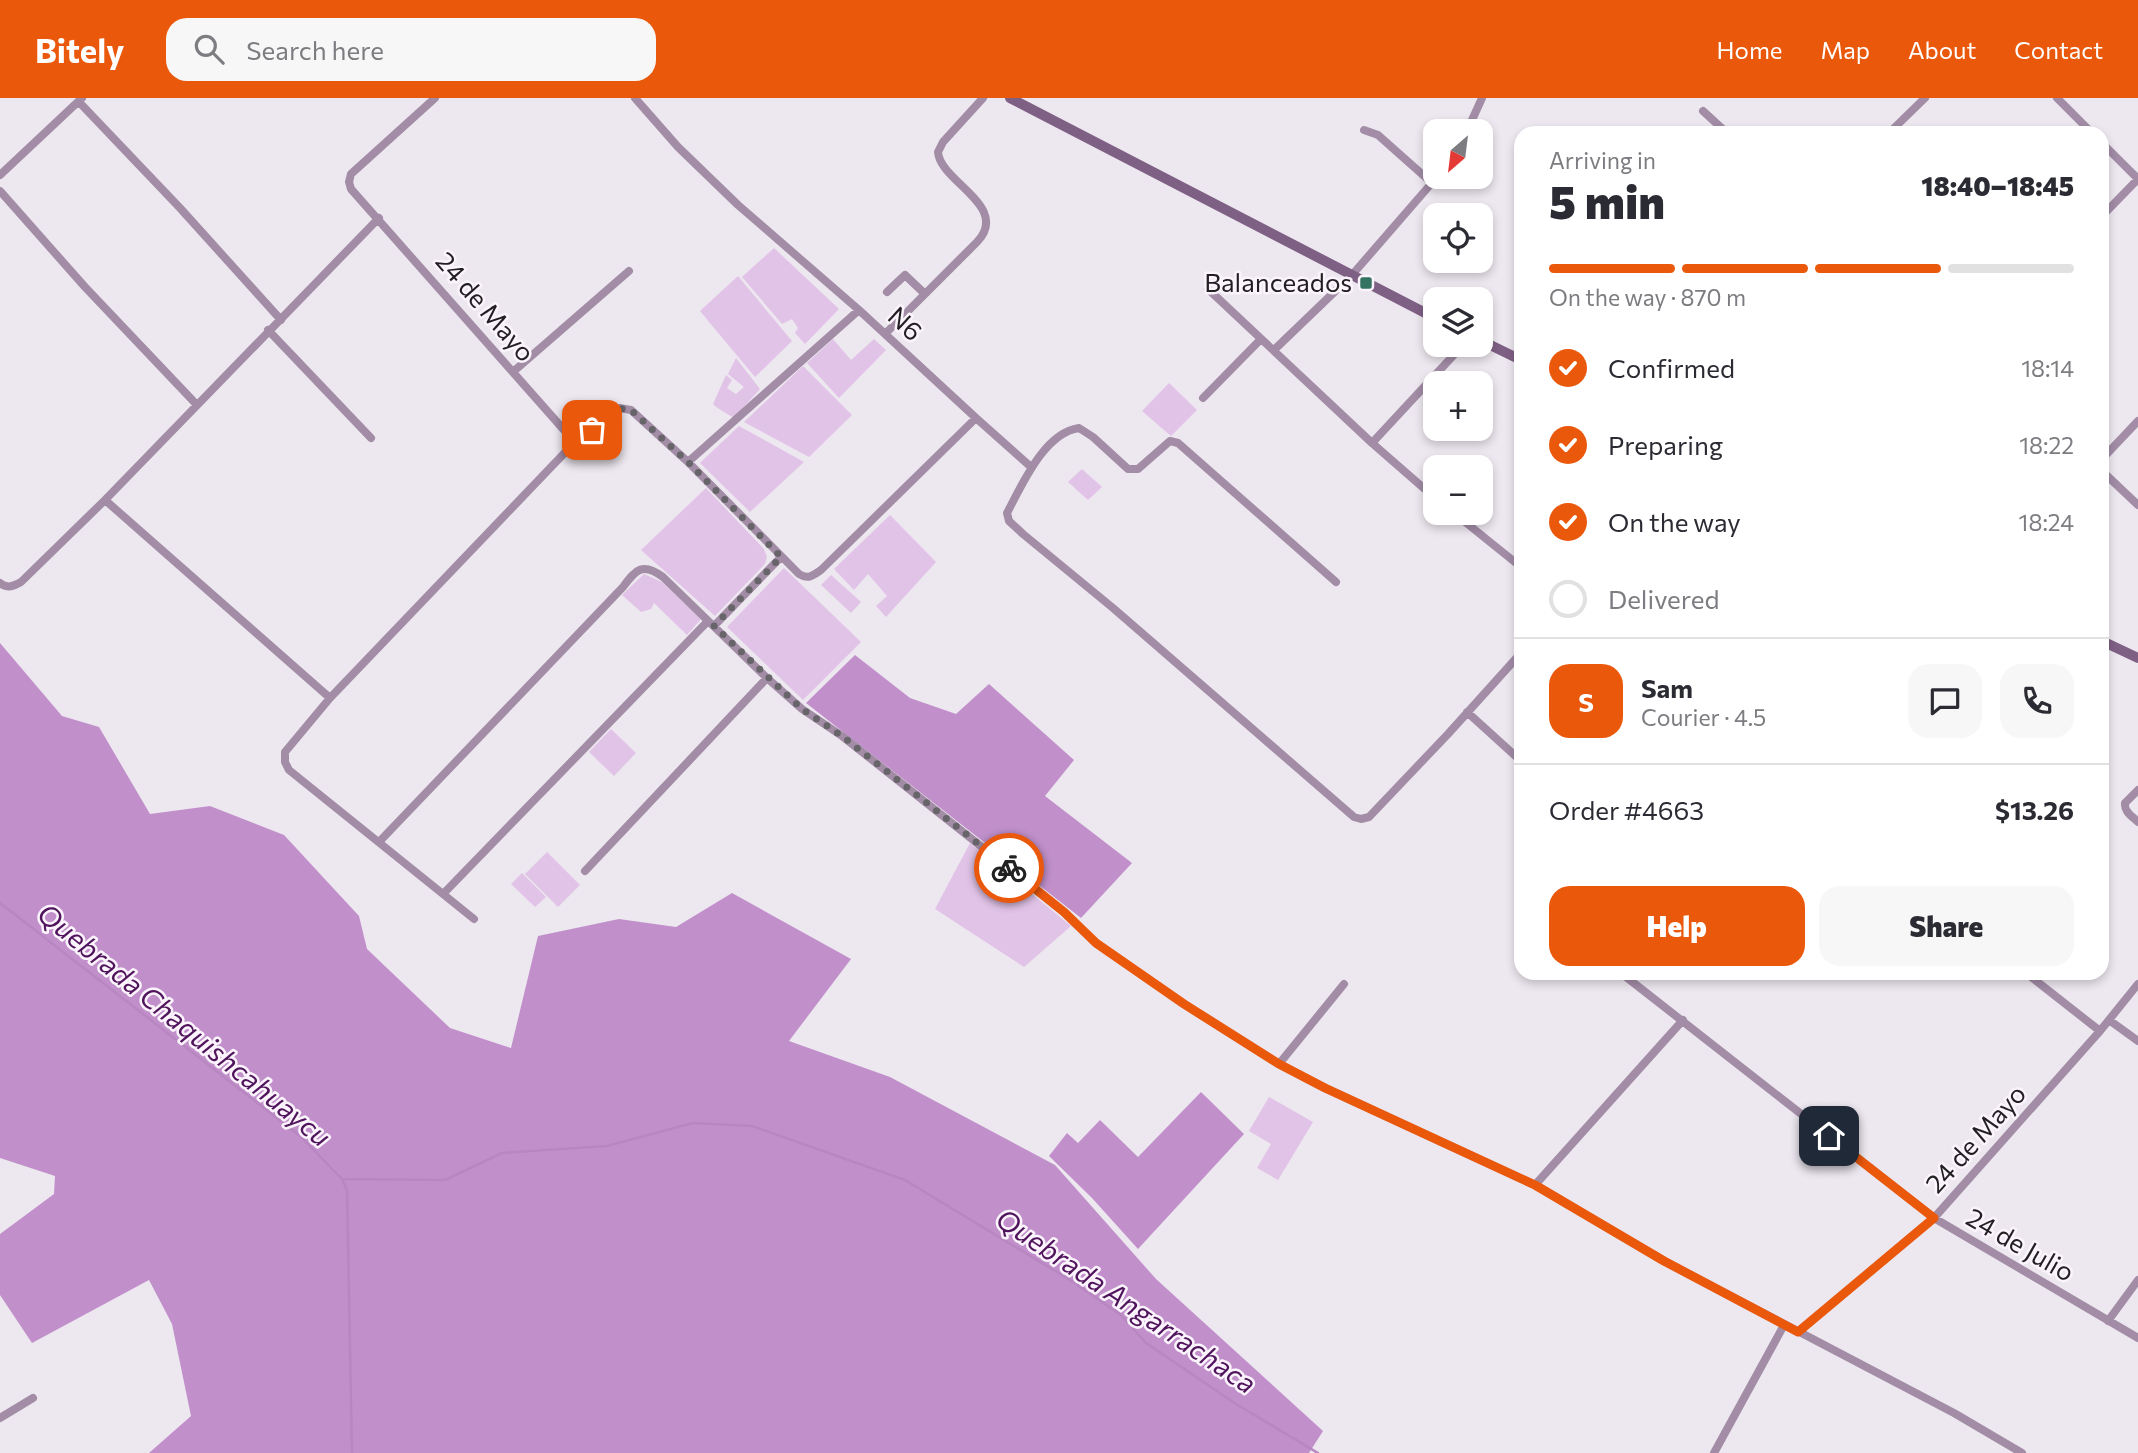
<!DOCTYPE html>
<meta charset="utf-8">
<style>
body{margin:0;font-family:Commissioner,sans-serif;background:#f7f7f7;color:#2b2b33;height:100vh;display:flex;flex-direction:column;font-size:26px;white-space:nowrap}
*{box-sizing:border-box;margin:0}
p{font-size:23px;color:#7c7c81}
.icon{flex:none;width:38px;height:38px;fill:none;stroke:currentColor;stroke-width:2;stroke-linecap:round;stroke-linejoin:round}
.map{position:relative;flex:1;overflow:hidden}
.sheet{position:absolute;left:1514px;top:28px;width:595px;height:854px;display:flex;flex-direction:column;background:#fff;border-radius:21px;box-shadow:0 4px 10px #0003}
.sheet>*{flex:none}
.needle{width:46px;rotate:208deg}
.tools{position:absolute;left:1423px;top:21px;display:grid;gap:14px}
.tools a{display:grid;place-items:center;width:70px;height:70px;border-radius:14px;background:#fff;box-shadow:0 4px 10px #0003;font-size:35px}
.pin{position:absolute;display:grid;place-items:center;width:60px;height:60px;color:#fff;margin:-30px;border-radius:14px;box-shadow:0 4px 10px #0006}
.courier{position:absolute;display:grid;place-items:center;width:70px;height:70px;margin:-35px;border:5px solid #ea580c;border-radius:50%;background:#fff;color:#222;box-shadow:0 2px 9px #0007}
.summary em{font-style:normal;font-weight:800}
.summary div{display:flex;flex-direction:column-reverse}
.summary{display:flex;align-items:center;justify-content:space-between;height:119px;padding:0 35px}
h1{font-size:46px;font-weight:800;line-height:52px}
.bar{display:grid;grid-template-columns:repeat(4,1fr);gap:10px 7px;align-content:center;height:84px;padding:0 35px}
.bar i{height:9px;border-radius:5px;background:#e1e1e2}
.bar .current{background:#ea580c}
.bar p{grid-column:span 4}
.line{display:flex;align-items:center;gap:18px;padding:0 35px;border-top:2px solid #e1e1e2}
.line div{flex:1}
.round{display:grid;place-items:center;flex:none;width:74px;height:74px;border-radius:21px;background:#f7f7f7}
ol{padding:0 35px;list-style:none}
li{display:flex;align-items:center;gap:21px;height:77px}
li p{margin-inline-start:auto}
li .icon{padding:7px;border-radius:50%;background:#ea580c;color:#fff;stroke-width:4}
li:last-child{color:#7c7c81}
li i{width:38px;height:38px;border:4px solid #e1e1e2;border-radius:50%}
.cta{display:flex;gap:14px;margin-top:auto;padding:14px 35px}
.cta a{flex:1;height:80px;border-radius:21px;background:#ea580c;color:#fff;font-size:28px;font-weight:800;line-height:80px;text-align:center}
.cta a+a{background:#f7f7f7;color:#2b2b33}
header{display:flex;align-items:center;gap:42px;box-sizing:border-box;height:98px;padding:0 35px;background:#ea580c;color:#fff}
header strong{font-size:33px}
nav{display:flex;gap:38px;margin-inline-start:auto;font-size:24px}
.search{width:490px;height:63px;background:#f7f7f7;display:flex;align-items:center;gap:18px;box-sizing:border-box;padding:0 24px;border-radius:21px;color:#7c7c81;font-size:26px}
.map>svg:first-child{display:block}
.green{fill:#e2c3e8}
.forest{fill:#c190cb}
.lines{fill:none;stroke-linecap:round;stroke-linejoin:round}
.stream{stroke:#b887c2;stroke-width:2.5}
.street{stroke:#a28ca6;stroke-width:8}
.secondary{stroke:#7f6085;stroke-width:10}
.done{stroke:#68656a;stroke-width:7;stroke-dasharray:0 12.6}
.route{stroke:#ea580c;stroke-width:9}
.poi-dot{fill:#347361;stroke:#fbf4fc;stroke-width:2.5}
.labels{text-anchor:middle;stroke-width:5;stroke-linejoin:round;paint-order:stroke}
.poi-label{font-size:26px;fill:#211f22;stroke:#fbf4fc;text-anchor:end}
.street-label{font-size:26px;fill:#211f22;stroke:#fbf4fc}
.water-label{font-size:28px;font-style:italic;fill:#50145c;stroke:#fbf4fc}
</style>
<header>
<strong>Bitely</strong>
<div class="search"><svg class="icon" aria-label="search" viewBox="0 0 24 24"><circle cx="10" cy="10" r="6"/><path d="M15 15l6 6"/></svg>Search here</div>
<nav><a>Home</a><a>Map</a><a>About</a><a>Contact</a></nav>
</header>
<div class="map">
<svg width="2138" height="1355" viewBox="0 0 2138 1355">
<rect width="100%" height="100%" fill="#ede7ef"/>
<path class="green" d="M 774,150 L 839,211 L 805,246 L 795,235 L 798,230 L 792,221 L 782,226 L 742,179 Z
M 738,178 L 792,243 L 755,279 L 700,213 Z
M 833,241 L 851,262 L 874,241 L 886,252 L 839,300 L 807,265 Z
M 736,260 L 760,291 L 734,320 L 716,309 L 713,306 L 726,277 L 732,282 L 727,290 L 736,296 L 744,289 L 728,276 Z
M 803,268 L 852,317 L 809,359 L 744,324 Z
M 1169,285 L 1197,312 L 1171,338 L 1142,313 Z
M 739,328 L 804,364 L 750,414 L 700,365 Z
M 1082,371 L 1102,389 L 1088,402 L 1068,384 Z
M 706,390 L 764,451 L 767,459 L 765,466 L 715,518 L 641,452 Z
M 890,417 L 936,464 L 886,519 L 876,508 L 887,498 L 868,476 L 854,492 L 834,471 Z
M 784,470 L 861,544 L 803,602 L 727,529 Z
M 644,476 L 662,484 L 701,521 L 687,537 L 654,505 L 651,511 L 641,514 L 622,497 Z
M 831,477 L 861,504 L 851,515 L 821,487 Z
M 611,631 L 636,655 L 614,678 L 589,654 Z
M 970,745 L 1071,828 L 1024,869 L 935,811 Z
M 547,754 L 580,787 L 558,809 L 525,776 Z
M 522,775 L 546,799 L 535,809 L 511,786 Z
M 1269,999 L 1313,1024 L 1278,1082 L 1257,1070 L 1271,1046 L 1249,1033 Z"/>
<path class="forest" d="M 0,545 L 62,618 L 99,629 L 150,716 L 210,708 L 284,737 L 359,818 L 367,851 L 450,930 L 511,950 L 538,838 L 619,821 L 676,829 L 732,795 L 851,861 L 789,943 L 890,979 L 1055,1067 L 1156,1181 L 1323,1333 L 1309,1355 L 149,1355 L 191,1318 L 172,1226 L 149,1182 L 32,1245 L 0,1197 L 0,1136 L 54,1096 L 55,1078 L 0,1060 Z
M 855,557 L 910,600 L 956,616 L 989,586 L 1074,662 L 1045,698 L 1132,765 L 1081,820 L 806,605 Z
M 1201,994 L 1244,1036 L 1138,1151 L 1092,1100 L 1049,1058 L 1067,1035 L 1078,1045 L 1100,1022 L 1138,1059 Z"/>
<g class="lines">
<path class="stream" d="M 0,805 L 300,1038 L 342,1081 L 347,1092 L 352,1355
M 342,1081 L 445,1082 L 502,1055 L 607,1048 L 693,1025 L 752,1028 L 905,1082 L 1070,1182 L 1121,1217 L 1146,1245 L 1236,1306 L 1318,1355"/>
<path class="street" d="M 435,0 L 351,76 L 349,84 L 351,91 L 572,341 L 576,343 L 581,342 L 613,312 L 619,310 L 631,312 L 688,364 L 799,476 C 808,482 814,477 821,472 L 976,320 L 859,212 L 738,107 L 678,49 L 635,0
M 2057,0 L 2092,35
M 79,4 L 180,110 L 281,222
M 1703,13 L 1727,35
M 1364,32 L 1378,37 L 1432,85
M 1467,33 L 1482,0
M 1889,35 L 1925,0
M 2102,45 L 2138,81
M 0,77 L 82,0
M 0,93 L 85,189 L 197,307
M 2102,118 L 2138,81
M 1208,191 L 1372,345 L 1435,400
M 887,194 L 905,177 L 925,196
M 268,232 L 371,340
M 885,236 L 977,144 C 1011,108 940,84 938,54 L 943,44 L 983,0
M 1274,252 L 1352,177 L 1437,79
M 514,273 L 629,173
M 1203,300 L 1261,241
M 976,320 L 1031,369
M 1372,345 L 1463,247
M 2102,361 L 2138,323
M 688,364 L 859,212
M 2102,373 L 2138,407
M 105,402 L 330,600
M 1454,415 L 1521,469
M 1336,484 L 1178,345 L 1170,343 L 1138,371 L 1128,371 L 1093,339 L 1079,330 C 1044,335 1022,387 1007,415 L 1009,423 L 1023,436 L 1113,510 L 1354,719 L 1361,721 L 1369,719 L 1448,636 L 1521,555
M 0,485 C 7,491 14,488 21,484 L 105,402 L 379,120
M 714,528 L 781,459
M 1467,614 L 1521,663
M 2138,692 L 2125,705 C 2124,714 2132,718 2138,724
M 379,744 L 623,489 C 636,471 643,464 663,479 L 767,580 L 802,611 L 842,638 L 1064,814 L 1096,845 L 1184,906 L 1279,966 L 1325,990 L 1535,1087 L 1664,1163 L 1954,1315 L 2022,1355
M 585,773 L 767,580
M 444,795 L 708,523
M 474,821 L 289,672 L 285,664 L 285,654 L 330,600 L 576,343
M 1621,875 L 1934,1120 L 2138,1240
M 2026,875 L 2100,933
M 2109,922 L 2138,943
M 1279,966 L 1344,886
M 1535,1087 L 1683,922
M 2108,1223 L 2138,1182
M 1798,1234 L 1934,1120 L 2100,933 L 2138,886
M 0,1320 L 33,1300
M 1714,1355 L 1784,1227"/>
<path class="secondary" d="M 1010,0 L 1435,220
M 1480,242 L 1521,262
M 2102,543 L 2138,560"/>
</g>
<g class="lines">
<path class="done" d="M 592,332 C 604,321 614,306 631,312 L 688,364 L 781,459 L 714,528 L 802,611 L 842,638 L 1009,770"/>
<path class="route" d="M 1009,770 L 1064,814 L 1096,845 L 1184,906 L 1279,966 L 1325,990 L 1535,1087 L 1664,1163 L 1798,1234 L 1934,1120 L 1829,1038"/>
</g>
<rect class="poi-dot" x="1359" y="178" width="14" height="14" rx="3.5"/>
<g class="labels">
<g class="poi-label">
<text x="1352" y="194">Balanceados</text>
</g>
<g class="street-label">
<text transform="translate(485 209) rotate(49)" y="9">24 de Mayo</text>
<text transform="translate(905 226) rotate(43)" y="9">N6</text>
<text transform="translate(1976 1041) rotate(-48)" y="9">24 de Mayo</text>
<text transform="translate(2020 1147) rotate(30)" y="9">24 de Julio</text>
</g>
<g class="water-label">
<text transform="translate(184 927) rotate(39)" y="10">Quebrada Chaquishcahuaycu</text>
<text transform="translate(1126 1203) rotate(34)" y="10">Quebrada Angarrachaca</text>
</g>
</g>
</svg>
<div class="tools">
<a><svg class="needle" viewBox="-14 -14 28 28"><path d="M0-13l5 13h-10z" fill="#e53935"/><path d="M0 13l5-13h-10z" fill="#7c7c81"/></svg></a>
<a><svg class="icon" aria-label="locate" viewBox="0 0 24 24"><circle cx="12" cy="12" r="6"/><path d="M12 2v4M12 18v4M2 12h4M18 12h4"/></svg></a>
<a><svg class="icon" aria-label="layers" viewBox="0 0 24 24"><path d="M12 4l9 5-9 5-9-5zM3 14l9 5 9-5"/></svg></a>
<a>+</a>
<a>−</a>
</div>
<div class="pin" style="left:592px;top:332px;background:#ea580c"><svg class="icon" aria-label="bag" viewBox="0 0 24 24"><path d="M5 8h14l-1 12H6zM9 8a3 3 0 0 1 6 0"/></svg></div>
<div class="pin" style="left:1829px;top:1038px;background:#1f2937"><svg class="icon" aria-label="home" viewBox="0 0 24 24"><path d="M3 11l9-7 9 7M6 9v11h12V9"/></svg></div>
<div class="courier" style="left:1009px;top:770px"><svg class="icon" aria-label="bike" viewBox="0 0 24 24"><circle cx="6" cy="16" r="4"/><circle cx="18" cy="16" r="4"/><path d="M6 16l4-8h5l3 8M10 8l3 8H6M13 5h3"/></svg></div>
<section class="sheet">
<div class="summary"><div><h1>5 min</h1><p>Arriving in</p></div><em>18:40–18:45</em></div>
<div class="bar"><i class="current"></i><i class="current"></i><i class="current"></i><i></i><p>On the way · 870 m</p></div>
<ol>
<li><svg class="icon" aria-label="check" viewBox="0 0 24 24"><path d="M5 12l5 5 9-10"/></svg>Confirmed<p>18:14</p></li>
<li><svg class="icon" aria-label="check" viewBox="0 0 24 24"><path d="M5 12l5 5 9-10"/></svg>Preparing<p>18:22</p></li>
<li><svg class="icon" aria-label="check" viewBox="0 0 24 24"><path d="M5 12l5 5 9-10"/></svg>On the way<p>18:24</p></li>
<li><i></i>Delivered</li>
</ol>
<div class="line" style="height:126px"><b class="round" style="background:#ea580c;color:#fff">S</b><div><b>Sam</b><p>Courier · 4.5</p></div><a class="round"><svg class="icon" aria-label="chat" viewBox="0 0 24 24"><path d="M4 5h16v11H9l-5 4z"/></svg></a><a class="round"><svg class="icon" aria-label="phone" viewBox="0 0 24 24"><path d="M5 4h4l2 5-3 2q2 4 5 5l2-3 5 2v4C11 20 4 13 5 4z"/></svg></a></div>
<div class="line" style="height:91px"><div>Order #4663</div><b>$13.26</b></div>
<div class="cta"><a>Help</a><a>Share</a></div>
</section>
</div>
